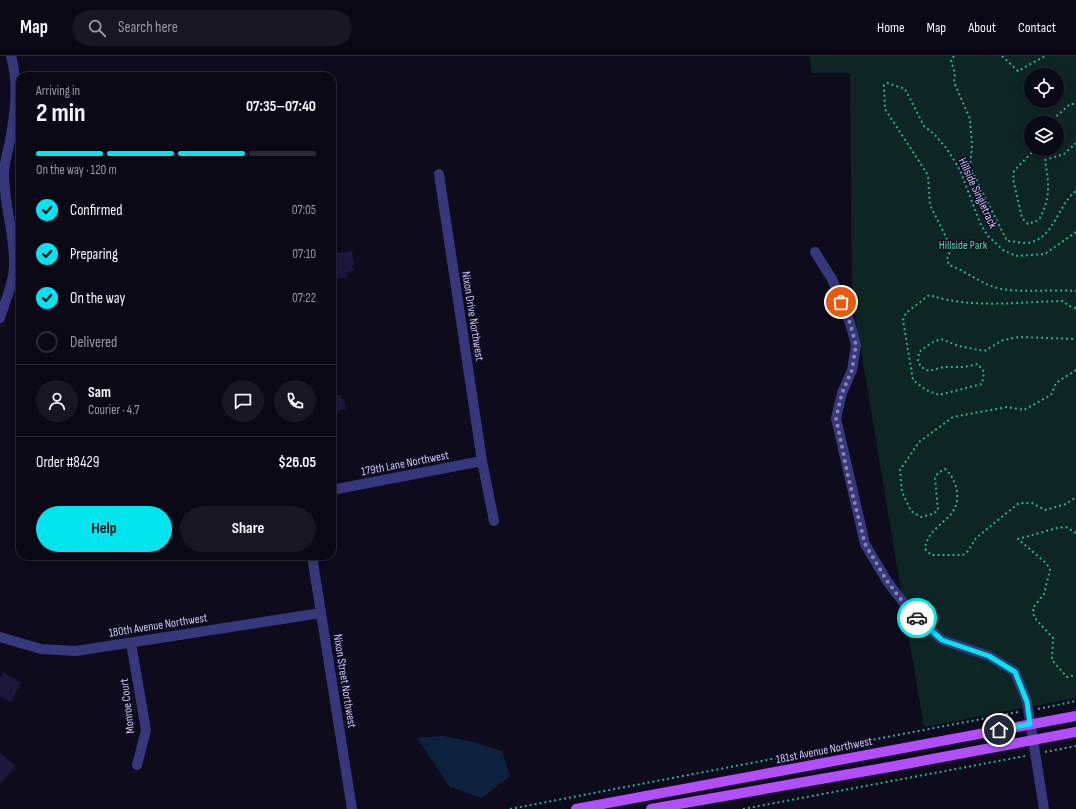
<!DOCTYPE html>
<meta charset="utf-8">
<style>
body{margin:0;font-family:"Sofia Sans Condensed",sans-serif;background:#181622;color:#f1f3f6;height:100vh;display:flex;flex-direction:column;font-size:15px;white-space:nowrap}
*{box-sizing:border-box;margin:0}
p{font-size:13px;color:#999aa0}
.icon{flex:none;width:22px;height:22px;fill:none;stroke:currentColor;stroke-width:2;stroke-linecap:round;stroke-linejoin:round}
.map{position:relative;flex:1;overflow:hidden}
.panel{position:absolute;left:16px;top:16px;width:320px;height:488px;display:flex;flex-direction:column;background:#0a0815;border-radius:12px;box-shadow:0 2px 10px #0003,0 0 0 1px #2a2934}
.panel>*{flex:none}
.tools{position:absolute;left:1024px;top:12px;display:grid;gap:8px}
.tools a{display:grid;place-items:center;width:40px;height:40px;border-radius:50%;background:#0a0815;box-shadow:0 2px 10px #0003,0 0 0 1px #2a2934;font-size:20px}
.pin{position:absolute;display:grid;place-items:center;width:34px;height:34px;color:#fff;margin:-17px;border:2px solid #fff;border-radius:50%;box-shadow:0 1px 4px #0007}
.courier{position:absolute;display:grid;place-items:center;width:40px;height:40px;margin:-20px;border:3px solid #02e5ef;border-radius:50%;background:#fff;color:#222;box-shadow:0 1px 5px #0007}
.summary em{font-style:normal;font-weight:700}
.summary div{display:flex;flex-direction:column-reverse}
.summary{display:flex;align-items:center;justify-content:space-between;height:68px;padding:0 20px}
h1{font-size:26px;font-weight:700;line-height:30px}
.bar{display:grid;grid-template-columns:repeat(4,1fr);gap:6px 4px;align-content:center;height:48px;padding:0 20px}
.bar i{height:5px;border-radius:3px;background:#2a2934}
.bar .on{background:#02e5ef}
.bar p{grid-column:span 4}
.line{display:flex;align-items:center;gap:10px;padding:0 20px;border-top:1px solid #2a2934}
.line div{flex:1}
.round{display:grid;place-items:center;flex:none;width:42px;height:42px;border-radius:21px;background:#181622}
ol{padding:0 20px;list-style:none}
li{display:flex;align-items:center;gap:12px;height:44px}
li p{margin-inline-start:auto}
li .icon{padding:4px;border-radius:50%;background:#02e5ef;color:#111;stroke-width:4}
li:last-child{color:#999aa0}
li i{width:22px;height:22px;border:2px solid #2a2934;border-radius:50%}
.action{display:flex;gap:8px;margin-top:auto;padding:8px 20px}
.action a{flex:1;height:46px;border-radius:24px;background:#02e5ef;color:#111;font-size:16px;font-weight:700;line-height:46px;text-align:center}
.action a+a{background:#181622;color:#f1f3f6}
header{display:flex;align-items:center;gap:24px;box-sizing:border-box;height:56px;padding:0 20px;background:#0a0815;border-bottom:1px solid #2a2934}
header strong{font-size:19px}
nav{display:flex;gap:22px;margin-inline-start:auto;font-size:14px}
.search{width:280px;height:36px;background:#181622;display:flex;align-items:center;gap:10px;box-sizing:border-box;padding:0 14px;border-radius:22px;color:#999aa0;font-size:15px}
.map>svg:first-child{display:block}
.green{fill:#0e2623;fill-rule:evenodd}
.water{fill:#0c223f}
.building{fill:#1d173d}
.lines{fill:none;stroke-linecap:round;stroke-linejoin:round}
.path{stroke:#2dac9d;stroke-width:2;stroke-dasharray:2 3;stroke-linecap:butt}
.minor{stroke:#36387b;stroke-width:10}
.major{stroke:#b24efd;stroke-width:10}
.done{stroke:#8885b0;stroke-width:4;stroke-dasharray:0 7.2}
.route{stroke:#02e5ef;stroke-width:5}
.labels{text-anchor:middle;stroke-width:3;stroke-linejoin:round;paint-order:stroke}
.street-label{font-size:12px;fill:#cac6ff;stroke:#0d0b1c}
.park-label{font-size:12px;fill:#54ddb3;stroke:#0d0b1c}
</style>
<header>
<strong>Map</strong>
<div class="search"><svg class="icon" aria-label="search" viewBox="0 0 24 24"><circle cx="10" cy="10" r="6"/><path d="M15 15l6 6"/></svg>Search here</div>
<nav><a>Home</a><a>Map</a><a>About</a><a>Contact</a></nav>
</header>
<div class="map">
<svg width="1076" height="753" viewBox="0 0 1076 753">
<rect width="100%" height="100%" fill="#0d0b1c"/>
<path class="green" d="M 809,0 L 1076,0 L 1076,642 L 924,671 L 852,241 L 850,17 L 812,17 ZM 1031,19 L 1057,19 L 1057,45 L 1031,45 ZM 1031,67 L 1057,67 L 1057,93 L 1031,93 Z"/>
<path class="water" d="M 443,680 L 474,686 L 502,695 L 510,720 L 482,742 L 450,731 L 417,682 Z"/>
<path class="building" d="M 352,195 L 354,209 L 352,209 L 354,215 L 347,216 L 348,221 L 334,223 L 332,198 Z
M 341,339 L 341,343 L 344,343 L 346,353 L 332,356 L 332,341 Z
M 3,616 L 21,627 L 11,646 L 0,640 L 0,621 Z
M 0,697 L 16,710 L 0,728 Z"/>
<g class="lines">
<path class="path" d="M 954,0 L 951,4 L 955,18 L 954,26 L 970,63 L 972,90 L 970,111 L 1007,185 C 1013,185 1020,187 1026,187 C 1054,185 1057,149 1076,135
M 1002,0 L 1018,15 L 1045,0
M 1049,67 L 1070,48 L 1076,48
M 1035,93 L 1014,115 L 1013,123 L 1022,162 L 1028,168 L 1039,164 C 1051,141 1049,129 1045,104 L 1064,98 L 1076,87
M 1076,176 L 1045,198 L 1016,200 L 1003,194 L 988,180 L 980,167 L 960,114 L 947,93 L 935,79 L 924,70 L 905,33 L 887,27 L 884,29 L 885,53 L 928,119 L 930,149 L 946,181 L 950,195 L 947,203 L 949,209 C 967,215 983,230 1002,233 C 1027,237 1051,233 1076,235
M 1076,252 L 1069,250 L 1063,245 C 1019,246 971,253 929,239 L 906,257 L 903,264 L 913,324 L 926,334 L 939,339 L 982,328 L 984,316 L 978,308 L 964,311 L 944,311 L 929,315 L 921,311 L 918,305 L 919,296 L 931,287 L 941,283 L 959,290 L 984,295 L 1003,284 L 1019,281 L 1076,283
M 1076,314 L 1056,327 L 1051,339 L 1024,354 L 1007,351 L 953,361 L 919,386 L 900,414 L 902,436 L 911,455 L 921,461 L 933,458 L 938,454 L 935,422 L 938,417 L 945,413 C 951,418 954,424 956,431 C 964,466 929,464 925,493 L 931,499 L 963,499 L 968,495 L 976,482 L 1019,447 L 1032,447 L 1045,454 L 1066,448 L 1076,441
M 1076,477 L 1066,471 L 1057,472 L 1018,483 L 1047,508 L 1050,514 L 1044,538 L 1033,552 L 1034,561 L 1053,582 L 1052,604 L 1067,621 L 1076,619
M 1038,653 L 1076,645
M 1045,696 L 1076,690
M 510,753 L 1018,656
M 743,753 L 1025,700"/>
<path class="minor" d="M 439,118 L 482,405 L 494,465
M 815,196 L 832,223 L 850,267 L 856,289 L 852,314 L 842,337 L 836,362 L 865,488 L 887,525 L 909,554 L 942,584 L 989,600 L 1015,616 L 1027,646 L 1044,753
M 0,262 C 5,245 14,227 14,209 C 15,177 3,146 4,115 C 5,105 8,94 10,85 C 15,56 19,29 11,0
M 332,434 L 482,405
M 312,500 L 352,753
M 0,581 L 41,593 L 76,595 L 321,557
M 131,587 L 146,674 L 137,709"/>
<path class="major" d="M 576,753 L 1076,660
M 651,753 L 895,710 L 1076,676"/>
</g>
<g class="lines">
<path class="done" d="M 841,246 L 850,267 L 856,289 L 852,314 L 842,337 L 836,362 L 848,420 L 865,488 L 887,525 L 909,554 L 917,562"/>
<path class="route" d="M 917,562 L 942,584 L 989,600 L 1015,616 L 1027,646 L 1030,668 L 999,674"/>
</g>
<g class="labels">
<g class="street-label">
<text transform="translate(978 137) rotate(65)" y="4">Hillside Singletrack</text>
<text transform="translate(473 260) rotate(81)" y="4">Nixon Drive Northwest</text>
<text transform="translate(405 407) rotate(-11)" y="4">179th Lane Northwest</text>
<text transform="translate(158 569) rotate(-9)" y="4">180th Avenue Northwest</text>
<text transform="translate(345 625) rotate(81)" y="4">Nixon Street Northwest</text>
<text transform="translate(127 650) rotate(-97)" y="4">Monroe Court</text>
<text transform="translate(824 694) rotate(-11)" y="4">181st Avenue Northwest</text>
</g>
<g class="park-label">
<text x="963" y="193">Hillside Park</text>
</g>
</g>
</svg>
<div class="tools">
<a><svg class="icon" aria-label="locate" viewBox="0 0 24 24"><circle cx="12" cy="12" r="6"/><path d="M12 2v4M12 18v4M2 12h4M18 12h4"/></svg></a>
<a><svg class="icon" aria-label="layers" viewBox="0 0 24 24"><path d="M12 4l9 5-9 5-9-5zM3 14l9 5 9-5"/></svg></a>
</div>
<div class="pin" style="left:841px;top:246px;background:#ea580c"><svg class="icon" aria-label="bag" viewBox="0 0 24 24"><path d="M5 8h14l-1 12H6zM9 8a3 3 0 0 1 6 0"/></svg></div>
<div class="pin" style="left:999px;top:674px;background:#1f2937"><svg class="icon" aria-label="home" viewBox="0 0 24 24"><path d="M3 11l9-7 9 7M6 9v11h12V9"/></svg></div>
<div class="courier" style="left:917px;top:562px"><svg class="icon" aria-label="car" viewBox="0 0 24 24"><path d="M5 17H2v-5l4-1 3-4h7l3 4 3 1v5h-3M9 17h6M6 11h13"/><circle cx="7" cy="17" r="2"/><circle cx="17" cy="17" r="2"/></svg></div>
<section class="panel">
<div class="summary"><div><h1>2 min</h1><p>Arriving in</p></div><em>07:35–07:40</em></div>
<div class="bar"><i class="on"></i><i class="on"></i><i class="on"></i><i></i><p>On the way · 120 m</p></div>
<ol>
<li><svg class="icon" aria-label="check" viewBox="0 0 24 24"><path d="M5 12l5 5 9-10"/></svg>Confirmed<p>07:05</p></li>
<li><svg class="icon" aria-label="check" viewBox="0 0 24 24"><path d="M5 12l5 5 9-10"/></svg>Preparing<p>07:10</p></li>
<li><svg class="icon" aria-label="check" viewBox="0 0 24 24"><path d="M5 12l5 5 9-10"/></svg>On the way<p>07:22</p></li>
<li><i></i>Delivered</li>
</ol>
<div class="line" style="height:72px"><a class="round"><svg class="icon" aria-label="person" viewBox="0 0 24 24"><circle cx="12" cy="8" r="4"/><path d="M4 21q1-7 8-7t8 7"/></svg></a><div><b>Sam</b><p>Courier · 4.7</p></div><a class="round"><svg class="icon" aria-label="chat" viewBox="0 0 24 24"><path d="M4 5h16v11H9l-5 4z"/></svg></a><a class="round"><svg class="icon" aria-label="phone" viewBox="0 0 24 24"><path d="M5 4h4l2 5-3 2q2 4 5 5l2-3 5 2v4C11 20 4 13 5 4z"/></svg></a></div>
<div class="line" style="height:52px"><div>Order #8429</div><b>$26.05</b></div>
<div class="action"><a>Help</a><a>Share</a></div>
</section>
</div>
